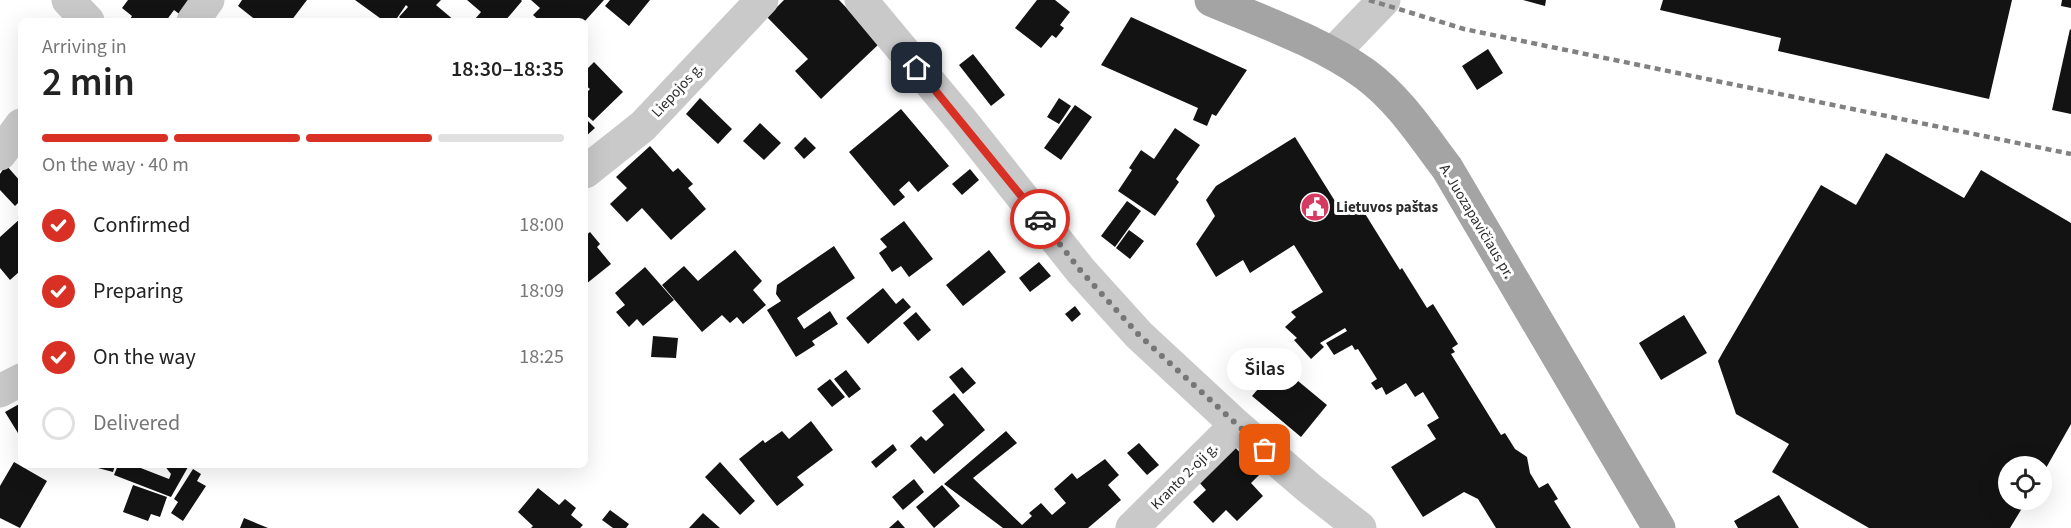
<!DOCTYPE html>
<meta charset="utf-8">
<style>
body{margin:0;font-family:"Source Sans 3",sans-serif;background:#f2f2f2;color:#222;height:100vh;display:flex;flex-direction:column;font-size:22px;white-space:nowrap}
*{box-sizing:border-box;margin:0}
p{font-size:20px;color:#767676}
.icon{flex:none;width:33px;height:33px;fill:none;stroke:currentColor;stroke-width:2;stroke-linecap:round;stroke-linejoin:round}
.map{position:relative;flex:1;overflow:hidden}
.side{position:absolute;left:18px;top:18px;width:570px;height:450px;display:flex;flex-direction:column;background:#fff;border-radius:9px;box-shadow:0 6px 24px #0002}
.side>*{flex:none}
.tools{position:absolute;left:1998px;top:456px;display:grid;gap:12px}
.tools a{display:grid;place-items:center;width:54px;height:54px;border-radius:50%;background:#fff;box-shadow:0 6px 24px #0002;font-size:30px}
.pin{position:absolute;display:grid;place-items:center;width:51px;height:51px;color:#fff;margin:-26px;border-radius:12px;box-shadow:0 3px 9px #0006}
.courier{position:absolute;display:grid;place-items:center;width:60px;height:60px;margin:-30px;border:4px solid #d93025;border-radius:50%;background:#fff;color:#222;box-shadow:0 2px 8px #0007}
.bubble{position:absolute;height:42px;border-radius:21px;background:#fff;box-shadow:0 6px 24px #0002;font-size:20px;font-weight:600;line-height:42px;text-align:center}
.summary em{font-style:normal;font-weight:600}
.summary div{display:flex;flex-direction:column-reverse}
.summary{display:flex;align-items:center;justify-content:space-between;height:102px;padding:0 24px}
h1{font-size:39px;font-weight:600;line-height:45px}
.bar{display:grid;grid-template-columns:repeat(4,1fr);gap:9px 6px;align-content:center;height:72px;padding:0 24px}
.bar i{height:8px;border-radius:4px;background:#e0e0e0}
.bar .on{background:#d93025}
.bar p{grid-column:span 4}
ol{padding:0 24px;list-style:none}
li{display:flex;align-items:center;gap:18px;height:66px}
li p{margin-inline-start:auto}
li .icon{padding:6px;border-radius:50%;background:#d93025;color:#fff;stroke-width:4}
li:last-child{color:#767676}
li i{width:33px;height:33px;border:3px solid #e0e0e0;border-radius:50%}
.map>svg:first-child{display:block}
.building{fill:#131313}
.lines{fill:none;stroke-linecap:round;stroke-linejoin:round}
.minor{stroke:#c9c9c9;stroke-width:33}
.major{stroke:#a4a4a4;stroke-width:33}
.rail{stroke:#818181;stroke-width:4.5;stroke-dasharray:6 4.5;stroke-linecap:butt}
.done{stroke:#767676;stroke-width:6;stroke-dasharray:0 10.8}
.route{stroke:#d93025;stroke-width:8}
.labels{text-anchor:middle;stroke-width:6;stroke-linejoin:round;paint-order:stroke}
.street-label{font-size:15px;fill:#2c2c2c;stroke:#fff}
.poi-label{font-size:15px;font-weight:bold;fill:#2c2c2c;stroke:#fff;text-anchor:start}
</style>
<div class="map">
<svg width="2071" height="528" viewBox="0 0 2071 528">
<rect width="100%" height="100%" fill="#fff"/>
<path class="building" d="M 128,0 L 193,0 L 182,16 L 174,10 L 166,21 L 129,21 L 132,16 L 122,8 Z
M 242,0 L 307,0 L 291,21 L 257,21 L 238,6 Z
M 355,0 L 441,0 L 436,5 L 455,21 L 404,21 L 399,17 L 408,7 L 406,5 L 395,21 L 384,21 Z
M 467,0 L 521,0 L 522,1 L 505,21 L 478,21 L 475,19 L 481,12 Z
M 531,0 L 604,0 L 585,21 L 540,21 L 533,15 L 540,8 Z
M 610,0 L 650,0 L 629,26 L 605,6 Z
M 784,0 L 839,0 L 880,43 L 821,99 L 795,71 L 808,59 L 767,17 Z
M 1037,0 L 1055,0 L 1070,12 L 1060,25 L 1064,28 L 1056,38 L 1052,35 L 1041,48 L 1015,28 Z
M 1523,0 L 1546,0 L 1545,6 Z
M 1663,0 L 2012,0 L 1989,99 L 1778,51 L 1781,38 L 1660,10 Z
M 2062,0 L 2071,0 L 2071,8 L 2061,6 Z
M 1131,17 L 1247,70 L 1216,116 L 1212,114 L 1207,126 L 1193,120 L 1198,108 L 1101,65 Z
M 2070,29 L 2071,30 L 2071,114 L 2052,110 Z
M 1488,49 L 1503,73 L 1477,90 L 1462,66 Z
M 973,54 L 1005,95 L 991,106 L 959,65 Z
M 594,62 L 623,92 L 593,121 L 585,114 L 585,94 L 590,89 L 585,85 L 585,71 Z
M 700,98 L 732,129 L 718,144 L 686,114 Z
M 1059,98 L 1071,106 L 1059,124 L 1047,117 Z
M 1075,105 L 1092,117 L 1061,160 L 1044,148 Z
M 901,109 L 949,166 L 918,192 L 909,181 L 899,190 L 905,197 L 894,206 L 849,152 Z
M 585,118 L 595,128 L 585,137 Z
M 760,123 L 781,143 L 764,160 L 743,141 Z
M 1175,128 L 1200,145 L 1176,179 L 1179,182 L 1155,216 L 1118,191 L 1132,170 L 1129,168 L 1141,150 L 1154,159 Z
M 805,137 L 816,148 L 804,159 L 794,148 Z
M 1295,137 L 1343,214 L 1359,204 L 1400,270 L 1402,268 L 1427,308 L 1433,304 L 1458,344 L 1452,348 L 1455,352 L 1451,354 L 1501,435 L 1505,433 L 1515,449 L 1527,457 L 1530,473 L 1539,488 L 1548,483 L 1558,499 L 1554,501 L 1571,528 L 1496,528 L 1478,499 L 1464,492 L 1423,517 L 1391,467 L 1436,439 L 1427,425 L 1439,418 L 1423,392 L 1415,397 L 1406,383 L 1386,395 L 1382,387 L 1376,390 L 1371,383 L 1377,379 L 1358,349 L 1355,350 L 1352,345 L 1334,355 L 1326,343 L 1347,331 L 1345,328 L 1320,343 L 1324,347 L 1311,359 L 1294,340 L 1297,338 L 1285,327 L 1296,317 L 1291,312 L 1323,292 L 1294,245 L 1250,273 L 1243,260 L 1216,277 L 1196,244 L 1215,216 L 1206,200 L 1216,186 Z
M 650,146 L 673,172 L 678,168 L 693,184 L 688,188 L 706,209 L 671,240 L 642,208 L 627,222 L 610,204 L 627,188 L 616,177 Z
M 1886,153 L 1964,198 L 1981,170 L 2071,223 L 2071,424 L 2042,475 L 2042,466 L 2008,466 L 2008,500 L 2027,500 L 2010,528 L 1869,528 L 1772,472 L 1789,444 L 1736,414 L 1718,361 L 1723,352 L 1821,185 L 1856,205 Z
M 6,165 L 21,182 L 21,200 L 15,206 L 0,190 L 0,174 Z
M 970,169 L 979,180 L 962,195 L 952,184 Z
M 1127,201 L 1141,211 L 1115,247 L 1101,236 Z
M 21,218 L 21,274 L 19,272 L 10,280 L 0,268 L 0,237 Z
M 904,221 L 933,259 L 909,277 L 901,266 L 892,272 L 879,253 L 887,247 L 880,239 Z
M 1129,230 L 1144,241 L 1130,259 L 1116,248 Z
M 590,232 L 600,244 L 597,247 L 611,264 L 586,284 L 585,236 Z
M 834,246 L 855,278 L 797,318 L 804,329 L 830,311 L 838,324 L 812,341 L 815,345 L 796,357 L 767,310 L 781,301 L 776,294 L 777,285 Z
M 735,250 L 762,281 L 753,290 L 766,305 L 743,324 L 737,317 L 730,323 L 722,315 L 702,332 L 662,285 L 684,266 L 698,281 Z
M 989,250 L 1006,272 L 963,306 L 946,285 Z
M 1039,262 L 1051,276 L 1030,292 L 1019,278 Z
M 645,267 L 674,300 L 643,326 L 637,319 L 629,327 L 616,312 L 625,305 L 615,293 Z
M 883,288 L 896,304 L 903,298 L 911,307 L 868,344 L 846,318 Z
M 1075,306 L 1081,314 L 1072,322 L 1065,314 Z
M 916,312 L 931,330 L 918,341 L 903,323 Z
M 1684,315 L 1707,353 L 1661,380 L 1639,343 Z
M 653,336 L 678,338 L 676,358 L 651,357 Z
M 1286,356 L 1300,367 L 1292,376 L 1327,405 L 1301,437 L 1252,396 Z
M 962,367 L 976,383 L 963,394 L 949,377 Z
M 846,370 L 861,389 L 849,398 L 834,379 Z
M 830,379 L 845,397 L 832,407 L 817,389 Z
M 954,393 L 985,430 L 934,474 L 910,446 L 921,436 L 926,441 L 944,425 L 932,411 Z
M 21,403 L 21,438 L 5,412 Z
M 811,421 L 833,450 L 797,477 L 804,485 L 777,506 L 739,459 L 763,440 L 765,443 L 782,431 L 789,439 Z
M 1006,431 L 1017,443 L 973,478 L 1022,525 L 1032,516 L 1029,513 L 1041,503 L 1052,515 L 1066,503 L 1054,489 L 1072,473 L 1077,479 L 1105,459 L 1119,475 L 1108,485 L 1121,500 L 1088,528 L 1003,528 L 944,484 Z
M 1139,443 L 1159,465 L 1147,475 L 1127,453 Z
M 893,444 L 897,450 L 876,468 L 871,462 Z
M 1234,446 L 1242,455 L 1245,452 L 1263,471 L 1251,483 L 1263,496 L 1237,521 L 1226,510 L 1213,523 L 1193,502 L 1206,490 L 1198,481 Z
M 14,462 L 47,481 L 20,528 L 0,518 L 0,486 Z
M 720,462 L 755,501 L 740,515 L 705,477 Z
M 99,465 L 115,465 L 113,472 L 98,468 Z
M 118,465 L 133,465 L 169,479 L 171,474 L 164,465 L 186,465 L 188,467 L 171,497 L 114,475 Z
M 193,469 L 201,474 L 197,481 L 206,486 L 183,521 L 171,513 L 178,502 L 174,499 Z
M 914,479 L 924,492 L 903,510 L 892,497 Z
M 133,485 L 167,497 L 160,517 L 151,514 L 148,521 L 123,512 Z
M 942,485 L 960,506 L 934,528 L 916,507 Z
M 538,488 L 559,505 L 565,499 L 576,508 L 571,515 L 583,525 L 580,528 L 531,528 L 533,526 L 518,512 Z
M 1779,495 L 1799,528 L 1738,528 L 1734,521 Z
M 610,510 L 629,524 L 626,528 L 613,528 L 602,520 Z
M 703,513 L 720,528 L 689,528 Z
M 244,518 L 268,528 L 240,528 Z
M 898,520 L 905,528 L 889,528 Z"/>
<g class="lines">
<path class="minor" d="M 68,0 L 88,21
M 861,0 L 962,121 L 1081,271 L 1139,335 L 1236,425 L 1309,488 L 1360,528
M 193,21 L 208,0
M 1333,53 L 1384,0
M 0,154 L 21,125
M 585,172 L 643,126 L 762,0
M 0,391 L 21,380
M 1132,528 L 1236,425"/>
<path class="major" d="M 1211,0 C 1263,22 1319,41 1365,74 C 1399,99 1422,135 1447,168 L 1659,528"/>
<path class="rail" d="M 1369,0 L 1464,29 L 2071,154"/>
</g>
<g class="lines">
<path class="done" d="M 1040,219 L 1081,271 L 1139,335 L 1265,450"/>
<path class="route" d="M 917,68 L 1040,219"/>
</g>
<defs>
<g id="civic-disc" transform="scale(1.5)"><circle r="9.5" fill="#d73a60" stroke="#fff"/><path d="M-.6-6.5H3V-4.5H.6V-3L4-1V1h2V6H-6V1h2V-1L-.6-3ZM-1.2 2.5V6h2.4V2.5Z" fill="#fff"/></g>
</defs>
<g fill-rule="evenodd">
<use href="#civic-disc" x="1315" y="207"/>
</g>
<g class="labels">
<g class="street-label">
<text transform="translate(677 90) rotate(-47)" y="5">Liepojos g.</text>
<text transform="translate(1477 221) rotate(59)" y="5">A. Juozapavičiaus pr.</text>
<text transform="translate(1184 476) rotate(-45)" y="5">Kranto 2-oji g.</text>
</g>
<g class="poi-label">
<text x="1336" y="212">Lietuvos paštas</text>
</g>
</g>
</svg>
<div class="tools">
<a><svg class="icon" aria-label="locate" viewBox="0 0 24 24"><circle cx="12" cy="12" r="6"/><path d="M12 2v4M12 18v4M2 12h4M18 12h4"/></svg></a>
</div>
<div class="pin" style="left:1265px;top:450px;background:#ea580c"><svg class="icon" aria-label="bag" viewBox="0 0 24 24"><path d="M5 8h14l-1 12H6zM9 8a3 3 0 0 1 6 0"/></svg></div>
<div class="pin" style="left:917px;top:68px;background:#1f2937"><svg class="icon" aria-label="home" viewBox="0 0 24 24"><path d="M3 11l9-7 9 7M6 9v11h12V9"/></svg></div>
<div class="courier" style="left:1040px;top:219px"><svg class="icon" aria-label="car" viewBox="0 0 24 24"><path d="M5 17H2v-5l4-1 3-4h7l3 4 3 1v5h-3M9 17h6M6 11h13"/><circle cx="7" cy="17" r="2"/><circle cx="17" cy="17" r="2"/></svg></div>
<div class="bubble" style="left:1227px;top:348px;width:75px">Šilas</div>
<section class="side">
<div class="summary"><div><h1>2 min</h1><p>Arriving in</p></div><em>18:30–18:35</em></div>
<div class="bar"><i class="on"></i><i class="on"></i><i class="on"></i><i></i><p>On the way · 40 m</p></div>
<ol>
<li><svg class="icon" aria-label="check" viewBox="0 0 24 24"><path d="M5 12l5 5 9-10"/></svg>Confirmed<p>18:00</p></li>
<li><svg class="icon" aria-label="check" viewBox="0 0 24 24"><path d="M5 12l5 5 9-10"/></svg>Preparing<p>18:09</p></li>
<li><svg class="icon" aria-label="check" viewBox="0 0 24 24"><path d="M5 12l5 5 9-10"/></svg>On the way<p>18:25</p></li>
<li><i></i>Delivered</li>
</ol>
</section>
</div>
